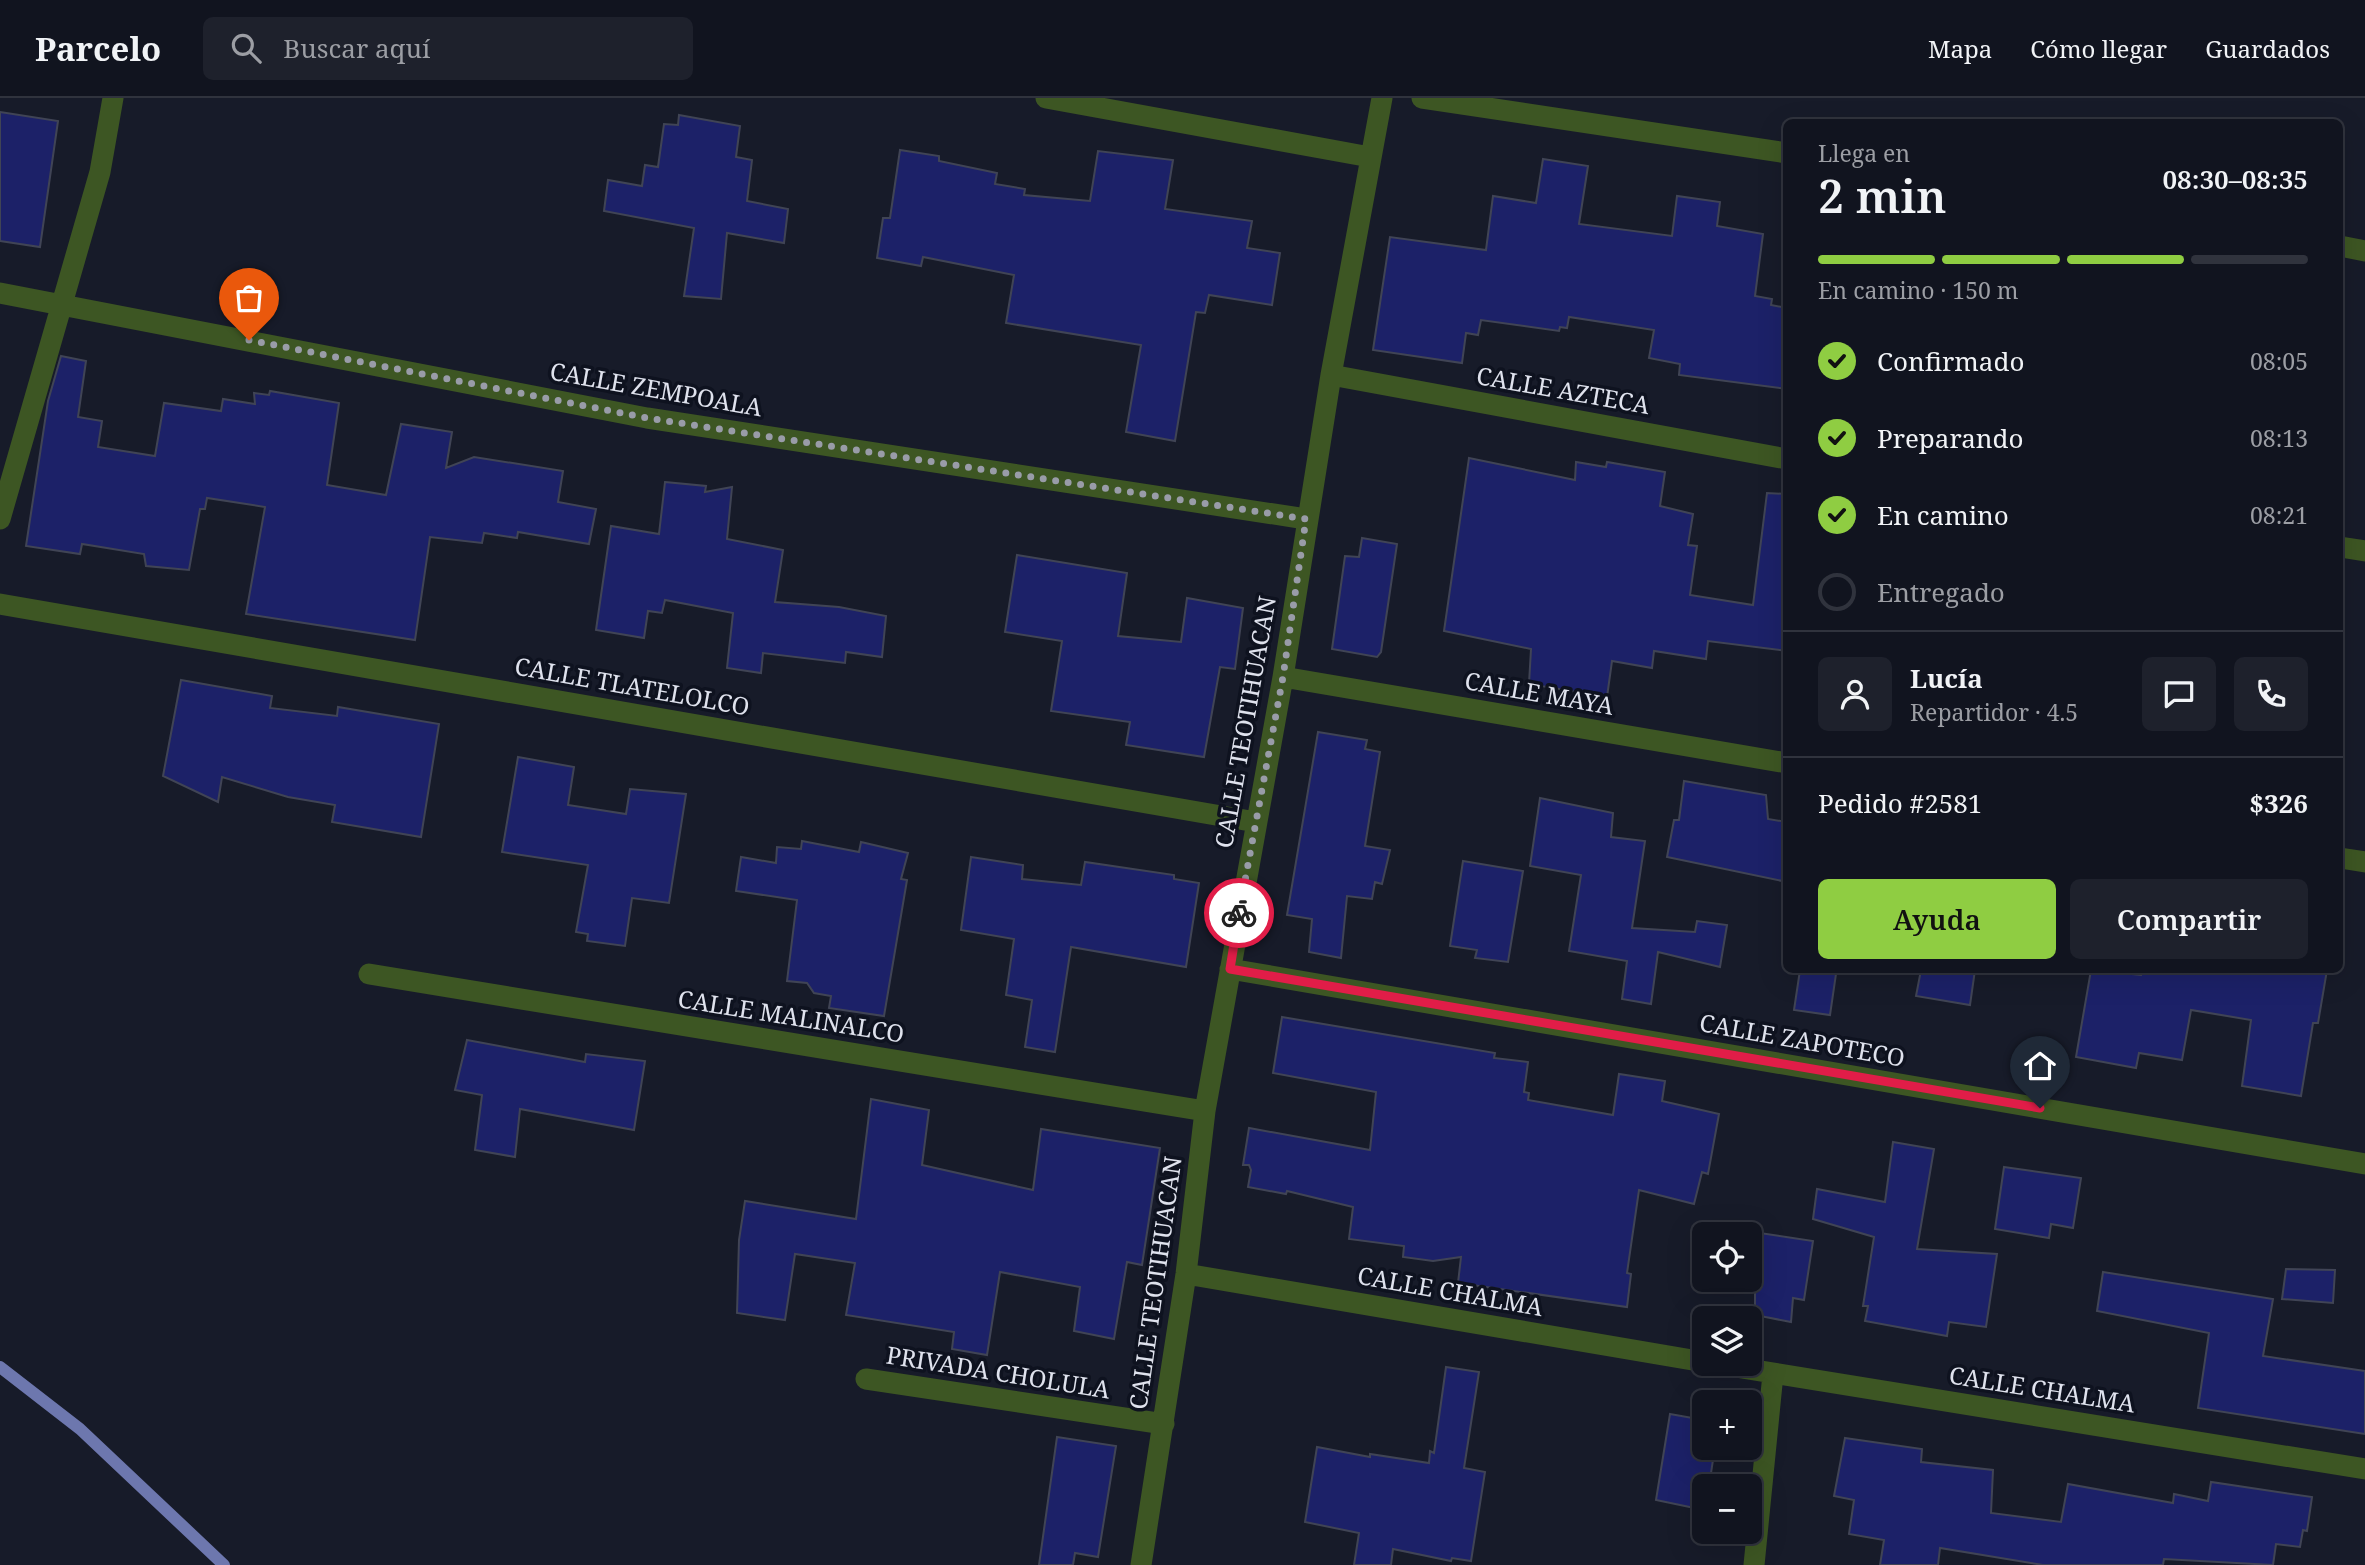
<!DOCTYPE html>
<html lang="es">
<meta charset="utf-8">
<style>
body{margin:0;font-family:"Noto Serif",serif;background:#1e212c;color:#f1f3f6;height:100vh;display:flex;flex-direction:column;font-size:26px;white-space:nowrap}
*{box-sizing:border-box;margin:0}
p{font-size:23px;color:#9c9ea4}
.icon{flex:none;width:38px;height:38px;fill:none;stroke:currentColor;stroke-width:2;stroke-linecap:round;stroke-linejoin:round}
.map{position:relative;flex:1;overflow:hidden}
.sheet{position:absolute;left:1783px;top:21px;width:560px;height:854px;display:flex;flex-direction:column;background:#11141f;border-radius:10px;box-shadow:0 7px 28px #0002,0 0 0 2px #30333d}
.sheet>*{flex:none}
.fabs{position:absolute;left:1692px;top:1124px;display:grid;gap:14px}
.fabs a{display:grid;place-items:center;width:70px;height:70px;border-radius:10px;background:#11141f;box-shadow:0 7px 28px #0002,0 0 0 2px #30333d;font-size:35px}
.pin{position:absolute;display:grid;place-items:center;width:60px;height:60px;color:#fff;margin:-72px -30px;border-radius:50% 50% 50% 0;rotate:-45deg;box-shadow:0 0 7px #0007}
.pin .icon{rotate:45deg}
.courier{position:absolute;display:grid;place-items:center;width:70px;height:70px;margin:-35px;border:5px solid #e11d48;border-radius:50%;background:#fff;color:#222;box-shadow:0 2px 9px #0007}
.summary em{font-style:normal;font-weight:600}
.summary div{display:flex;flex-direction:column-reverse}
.summary{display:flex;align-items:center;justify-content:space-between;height:119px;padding:0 35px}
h1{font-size:46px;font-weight:600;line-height:52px}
.bar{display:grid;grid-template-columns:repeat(4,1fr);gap:10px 7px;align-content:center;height:84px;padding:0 35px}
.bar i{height:9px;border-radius:5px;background:#30333d}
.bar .on{background:#8fcd42}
.bar p{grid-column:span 4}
.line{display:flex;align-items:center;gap:18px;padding:0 35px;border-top:2px solid #30333d}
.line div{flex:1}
.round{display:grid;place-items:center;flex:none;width:74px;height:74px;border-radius:10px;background:#1e212c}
ol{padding:0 35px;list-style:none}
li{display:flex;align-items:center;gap:21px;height:77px}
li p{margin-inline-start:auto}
li .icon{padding:7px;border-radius:50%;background:#8fcd42;color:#111;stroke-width:4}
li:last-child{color:#9c9ea4}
li i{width:38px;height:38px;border:4px solid #30333d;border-radius:50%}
.button{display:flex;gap:14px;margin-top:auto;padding:14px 35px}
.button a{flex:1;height:80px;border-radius:10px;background:#8fcd42;color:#111;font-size:28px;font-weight:600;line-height:80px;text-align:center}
.button a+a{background:#1e212c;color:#f1f3f6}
header{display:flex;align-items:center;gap:42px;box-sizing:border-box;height:98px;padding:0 35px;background:#11141f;border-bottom:2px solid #30333d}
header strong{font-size:33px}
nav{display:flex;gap:38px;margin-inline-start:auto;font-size:24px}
.search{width:490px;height:63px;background:#1e212c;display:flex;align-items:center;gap:18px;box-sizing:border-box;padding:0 24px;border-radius:10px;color:#9c9ea4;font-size:26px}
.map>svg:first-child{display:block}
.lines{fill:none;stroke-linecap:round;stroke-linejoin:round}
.stream{stroke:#6d77ae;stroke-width:12}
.building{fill:#1c2168;stroke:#404455;stroke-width:2}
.minor{stroke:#3d5623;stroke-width:21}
.done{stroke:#999ca8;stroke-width:7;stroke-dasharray:0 12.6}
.route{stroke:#e11d48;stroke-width:9}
.labels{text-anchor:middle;stroke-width:7;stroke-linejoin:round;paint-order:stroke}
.street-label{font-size:24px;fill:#dfe2ed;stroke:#0e121f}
</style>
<header>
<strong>Parcelo</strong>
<div class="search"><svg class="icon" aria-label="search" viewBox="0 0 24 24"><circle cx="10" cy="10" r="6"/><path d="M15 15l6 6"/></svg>Buscar aquí</div>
<nav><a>Mapa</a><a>Cómo llegar</a><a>Guardados</a></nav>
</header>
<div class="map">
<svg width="2365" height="1467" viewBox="0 0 2365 1467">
<rect width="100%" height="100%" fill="#171b29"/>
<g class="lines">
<path class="stream" d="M 0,1269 L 80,1331 L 224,1467"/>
</g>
<path class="building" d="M 0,14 L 58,23 L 40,149 L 0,143 Z
M 679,17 L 740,28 L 736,59 L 752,62 L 747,103 L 788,111 L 784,145 L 727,135 L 721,201 L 684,198 L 694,130 L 604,113 L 608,82 L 642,88 L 645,67 L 658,69 L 664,26 L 678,27 Z
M 900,52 L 939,58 L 939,63 L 997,75 L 995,86 L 1025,91 L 1024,97 L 1090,103 L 1098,53 L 1173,62 L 1165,111 L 1252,123 L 1247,150 L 1280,155 L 1272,207 L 1209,197 L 1205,215 L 1196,214 L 1175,343 L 1126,334 L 1141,247 L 1006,225 L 1014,177 L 923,159 L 921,168 L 877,160 L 883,120 L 890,120 Z
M 1543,61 L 1588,68 L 1579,126 L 1672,138 L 1677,98 L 1720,104 L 1717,128 L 1763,136 L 1755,198 L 1772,201 L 1771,207 L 1787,210 L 1787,291 L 1679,277 L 1680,266 L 1649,260 L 1654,232 L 1569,219 L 1567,230 L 1560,229 L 1559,233 L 1481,222 L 1478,237 L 1466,235 L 1462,265 L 1373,252 L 1390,139 L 1486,152 L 1493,98 L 1536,105 Z
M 61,258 L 86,263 L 78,319 L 102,323 L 98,349 L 155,358 L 164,305 L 221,313 L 223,301 L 255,306 L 254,295 L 269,297 L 270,293 L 339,305 L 327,387 L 386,397 L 401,326 L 452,334 L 446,370 L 474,359 L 563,373 L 558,404 L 596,411 L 589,446 L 518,434 L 517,440 L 484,435 L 482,445 L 430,439 L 415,542 L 246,516 L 265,409 L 207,400 L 205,411 L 200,411 L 189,472 L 146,468 L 144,456 L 82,446 L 80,456 L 26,448 L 48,303 Z
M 1469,360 L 1575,382 L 1576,364 L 1606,369 L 1607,364 L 1665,374 L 1660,408 L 1693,416 L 1688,447 L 1697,448 L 1690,497 L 1753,507 L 1767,395 L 1787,396 L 1787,553 L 1708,543 L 1706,561 L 1654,553 L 1652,570 L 1612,563 L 1607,599 L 1529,586 L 1531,551 L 1444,533 Z
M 665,384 L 706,388 L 705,394 L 732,389 L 727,441 L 783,452 L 775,504 L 839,509 L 886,518 L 882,559 L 846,554 L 845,565 L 763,555 L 761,575 L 727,570 L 733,515 L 665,502 L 662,515 L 648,513 L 644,540 L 596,532 L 611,428 L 659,436 Z
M 1362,440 L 1397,446 L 1381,554 L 1377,559 L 1332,551 L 1345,458 L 1359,459 Z
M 1017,457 L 1127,475 L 1118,538 L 1181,544 L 1187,500 L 1243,510 L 1235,571 L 1220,569 L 1204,659 L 1126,647 L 1130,624 L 1051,613 L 1062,543 L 1005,534 Z
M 181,582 L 272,598 L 270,610 L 337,618 L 338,609 L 439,626 L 421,739 L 332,724 L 335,707 L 288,699 L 222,679 L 218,704 L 163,678 Z
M 1318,634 L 1367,642 L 1365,651 L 1380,654 L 1365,748 L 1390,752 L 1382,786 L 1375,784 L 1372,801 L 1347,798 L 1341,860 L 1309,854 L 1312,821 L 1287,817 Z
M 518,659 L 574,669 L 568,707 L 626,716 L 630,691 L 686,696 L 669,805 L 632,800 L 625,848 L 587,843 L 588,836 L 576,834 L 588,767 L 502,754 Z
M 1684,683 L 1766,697 L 1768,721 L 1787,724 L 1787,784 L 1667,759 L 1674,722 L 1679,722 Z
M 1540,700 L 1613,715 L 1611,739 L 1645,743 L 1632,830 L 1695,834 L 1697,823 L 1727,827 L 1720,869 L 1658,854 L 1651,906 L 1622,901 L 1627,863 L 1569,853 L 1581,777 L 1530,768 Z
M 802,743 L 859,754 L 861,744 L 908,755 L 901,781 L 907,782 L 884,918 L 829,910 L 831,898 L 814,895 L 807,885 L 787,883 L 797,802 L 736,793 L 741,759 L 776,765 L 777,749 L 801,751 Z
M 971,759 L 1023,767 L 1022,781 L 1081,787 L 1085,764 L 1174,777 L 1174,781 L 1199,785 L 1186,869 L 1071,849 L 1055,954 L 1025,949 L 1032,902 L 1006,897 L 1014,841 L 961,832 Z
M 1463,763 L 1523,773 L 1508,864 L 1475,860 L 1477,852 L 1450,848 Z
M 1800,872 L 1836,876 L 1830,917 L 1794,912 Z
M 1921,872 L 1975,872 L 1970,907 L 1916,898 Z
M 2091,872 L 2141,877 L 2142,872 L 2327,872 L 2318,925 L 2313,925 L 2301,998 L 2242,988 L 2251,922 L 2191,912 L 2182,962 L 2139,955 L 2136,970 L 2076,959 Z
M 1282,919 L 1495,955 L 1494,960 L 1528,964 L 1524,994 L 1529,995 L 1528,1002 L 1613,1017 L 1619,976 L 1665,983 L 1662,1003 L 1719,1016 L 1708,1076 L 1702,1074 L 1694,1106 L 1639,1092 L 1627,1175 L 1631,1176 L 1627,1209 L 1458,1185 L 1461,1159 L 1433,1163 L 1403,1159 L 1404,1148 L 1349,1141 L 1353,1109 L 1287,1093 L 1286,1096 L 1248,1089 L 1251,1072 L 1249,1067 L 1243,1067 L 1249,1030 L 1370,1052 L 1376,994 L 1273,975 Z
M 467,942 L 585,964 L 586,956 L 645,963 L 634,1032 L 520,1011 L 515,1059 L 475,1052 L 482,997 L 455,992 Z
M 871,1001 L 929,1012 L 922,1067 L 1033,1092 L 1041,1031 L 1160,1050 L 1142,1167 L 1127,1164 L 1114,1241 L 1074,1233 L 1080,1189 L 1000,1174 L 987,1257 L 952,1251 L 954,1234 L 846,1217 L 855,1165 L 795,1156 L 785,1222 L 737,1215 L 739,1142 L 745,1103 L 856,1121 Z
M 1893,1044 L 1934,1051 L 1917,1151 L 1997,1156 L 1986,1229 L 1949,1224 L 1947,1238 L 1865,1223 L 1868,1208 L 1863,1208 L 1874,1139 L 1813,1121 L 1817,1091 L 1885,1104 Z
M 2004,1069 L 2081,1080 L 2073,1130 L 2051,1126 L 2049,1140 L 1995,1131 Z
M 1753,1134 L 1813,1143 L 1804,1202 L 1793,1200 L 1791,1224 L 1755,1217 L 1755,1193 L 1744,1191 L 1746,1181 L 1750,1181 Z
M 2286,1171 L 2335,1172 L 2333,1205 L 2282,1201 Z
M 2103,1174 L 2273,1201 L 2263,1258 L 2365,1273 L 2365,1336 L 2198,1310 L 2209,1235 L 2097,1213 Z
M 1446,1269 L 1479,1274 L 1464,1370 L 1485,1374 L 1471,1463 L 1452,1460 L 1451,1463 L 1393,1451 L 1391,1467 L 1354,1467 L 1359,1435 L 1305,1424 L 1317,1349 L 1370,1359 L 1370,1356 L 1429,1365 L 1430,1353 L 1434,1355 Z
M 1670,1316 L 1704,1322 L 1704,1349 L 1715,1349 L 1709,1388 L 1704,1388 L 1704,1412 L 1656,1402 Z
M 1057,1339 L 1116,1348 L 1098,1459 L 1075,1455 L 1073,1467 L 1039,1467 Z
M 1845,1340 L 1922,1351 L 1921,1364 L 1993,1372 L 1991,1415 L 2061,1424 L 2068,1386 L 2173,1405 L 2174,1396 L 2208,1403 L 2211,1384 L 2312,1399 L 2307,1433 L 2303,1432 L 2300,1449 L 2276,1446 L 2273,1467 L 2164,1461 L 2163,1467 L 2043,1467 L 1940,1450 L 1938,1467 L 1880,1467 L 1884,1442 L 1849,1436 L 1854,1402 L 1834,1398 Z"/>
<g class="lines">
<path class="minor" d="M 1046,0 L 1370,59
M 1422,0 L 1787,55
M 2340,148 L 2365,153
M 0,195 L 647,320 L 1306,421
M 1331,277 L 1787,361
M 0,421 L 100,74 L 113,0
M 2340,449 L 2365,453
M 0,506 L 1256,724
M 1283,579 L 1787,665
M 2340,760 L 2365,764
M 1230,871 L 2365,1066
M 369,876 L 1205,1013
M 1186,1176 L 1704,1264
M 1711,1265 L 2365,1371
M 866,1281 L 1164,1326
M 1141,1467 L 1186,1176 L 1205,1013 L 1283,579 L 1331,277 L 1382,0
M 1754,1467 L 1773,1276"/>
</g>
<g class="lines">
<path class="done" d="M 249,242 L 647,320 L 1306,421 L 1283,579 L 1239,815"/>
<path class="route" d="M 1239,815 L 1230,871 L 2040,1010"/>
</g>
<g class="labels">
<g class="street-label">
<text transform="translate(656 292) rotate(10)" y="8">CALLE ZEMPOALA</text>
<text transform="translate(1563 293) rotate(10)" y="8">CALLE AZTECA</text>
<text transform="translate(632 589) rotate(10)" y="8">CALLE TLATELOLCO</text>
<text transform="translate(1539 596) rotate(10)" y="8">CALLE MAYA</text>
<text transform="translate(1246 624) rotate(-80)" y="8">CALLE TEOTIHUACAN</text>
<text transform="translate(791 919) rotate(9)" y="8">CALLE MALINALCO</text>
<text transform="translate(1802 943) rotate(10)" y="8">CALLE ZAPOTECO</text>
<text transform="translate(1156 1185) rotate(-82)" y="8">CALLE TEOTIHUACAN</text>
<text transform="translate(1450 1194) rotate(10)" y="8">CALLE CHALMA</text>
<text transform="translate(998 1275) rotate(9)" y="8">PRIVADA CHOLULA</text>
<text transform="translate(2042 1292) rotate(9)" y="8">CALLE CHALMA</text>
</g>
</g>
</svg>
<div class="fabs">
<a><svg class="icon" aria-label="locate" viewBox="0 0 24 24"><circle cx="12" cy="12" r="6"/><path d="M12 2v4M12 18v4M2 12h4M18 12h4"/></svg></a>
<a><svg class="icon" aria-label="layers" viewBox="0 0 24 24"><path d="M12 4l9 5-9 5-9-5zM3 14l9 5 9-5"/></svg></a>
<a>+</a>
<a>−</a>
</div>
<div class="pin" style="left:249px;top:242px;background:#ea580c"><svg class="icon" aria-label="bag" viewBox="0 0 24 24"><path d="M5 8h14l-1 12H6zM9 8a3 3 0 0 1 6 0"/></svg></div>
<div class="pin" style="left:2040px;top:1010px;background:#1f2937"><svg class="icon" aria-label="home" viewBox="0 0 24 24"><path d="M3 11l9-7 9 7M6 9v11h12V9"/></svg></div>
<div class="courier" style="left:1239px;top:815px"><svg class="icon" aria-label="bike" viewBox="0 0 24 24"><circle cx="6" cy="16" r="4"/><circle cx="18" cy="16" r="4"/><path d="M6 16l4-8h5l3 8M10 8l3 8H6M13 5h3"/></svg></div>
<section class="sheet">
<div class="summary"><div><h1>2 min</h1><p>Llega en</p></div><em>08:30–08:35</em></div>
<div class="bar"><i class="on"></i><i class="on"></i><i class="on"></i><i></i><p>En camino · 150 m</p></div>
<ol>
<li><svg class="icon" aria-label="check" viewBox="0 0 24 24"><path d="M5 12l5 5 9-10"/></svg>Confirmado<p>08:05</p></li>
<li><svg class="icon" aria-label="check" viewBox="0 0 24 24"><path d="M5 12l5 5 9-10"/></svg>Preparando<p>08:13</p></li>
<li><svg class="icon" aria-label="check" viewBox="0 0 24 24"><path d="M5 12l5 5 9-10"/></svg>En camino<p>08:21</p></li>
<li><i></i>Entregado</li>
</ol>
<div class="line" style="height:126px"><a class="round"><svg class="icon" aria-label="person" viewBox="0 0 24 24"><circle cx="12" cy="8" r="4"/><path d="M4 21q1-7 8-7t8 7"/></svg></a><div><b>Lucía</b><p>Repartidor · 4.5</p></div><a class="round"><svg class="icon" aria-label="chat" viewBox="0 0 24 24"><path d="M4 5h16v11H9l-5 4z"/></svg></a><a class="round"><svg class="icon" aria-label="phone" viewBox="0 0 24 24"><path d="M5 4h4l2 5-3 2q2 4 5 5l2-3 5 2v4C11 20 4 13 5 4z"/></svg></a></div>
<div class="line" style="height:91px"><div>Pedido #2581</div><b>$326</b></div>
<div class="button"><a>Ayuda</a><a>Compartir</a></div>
</section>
</div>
